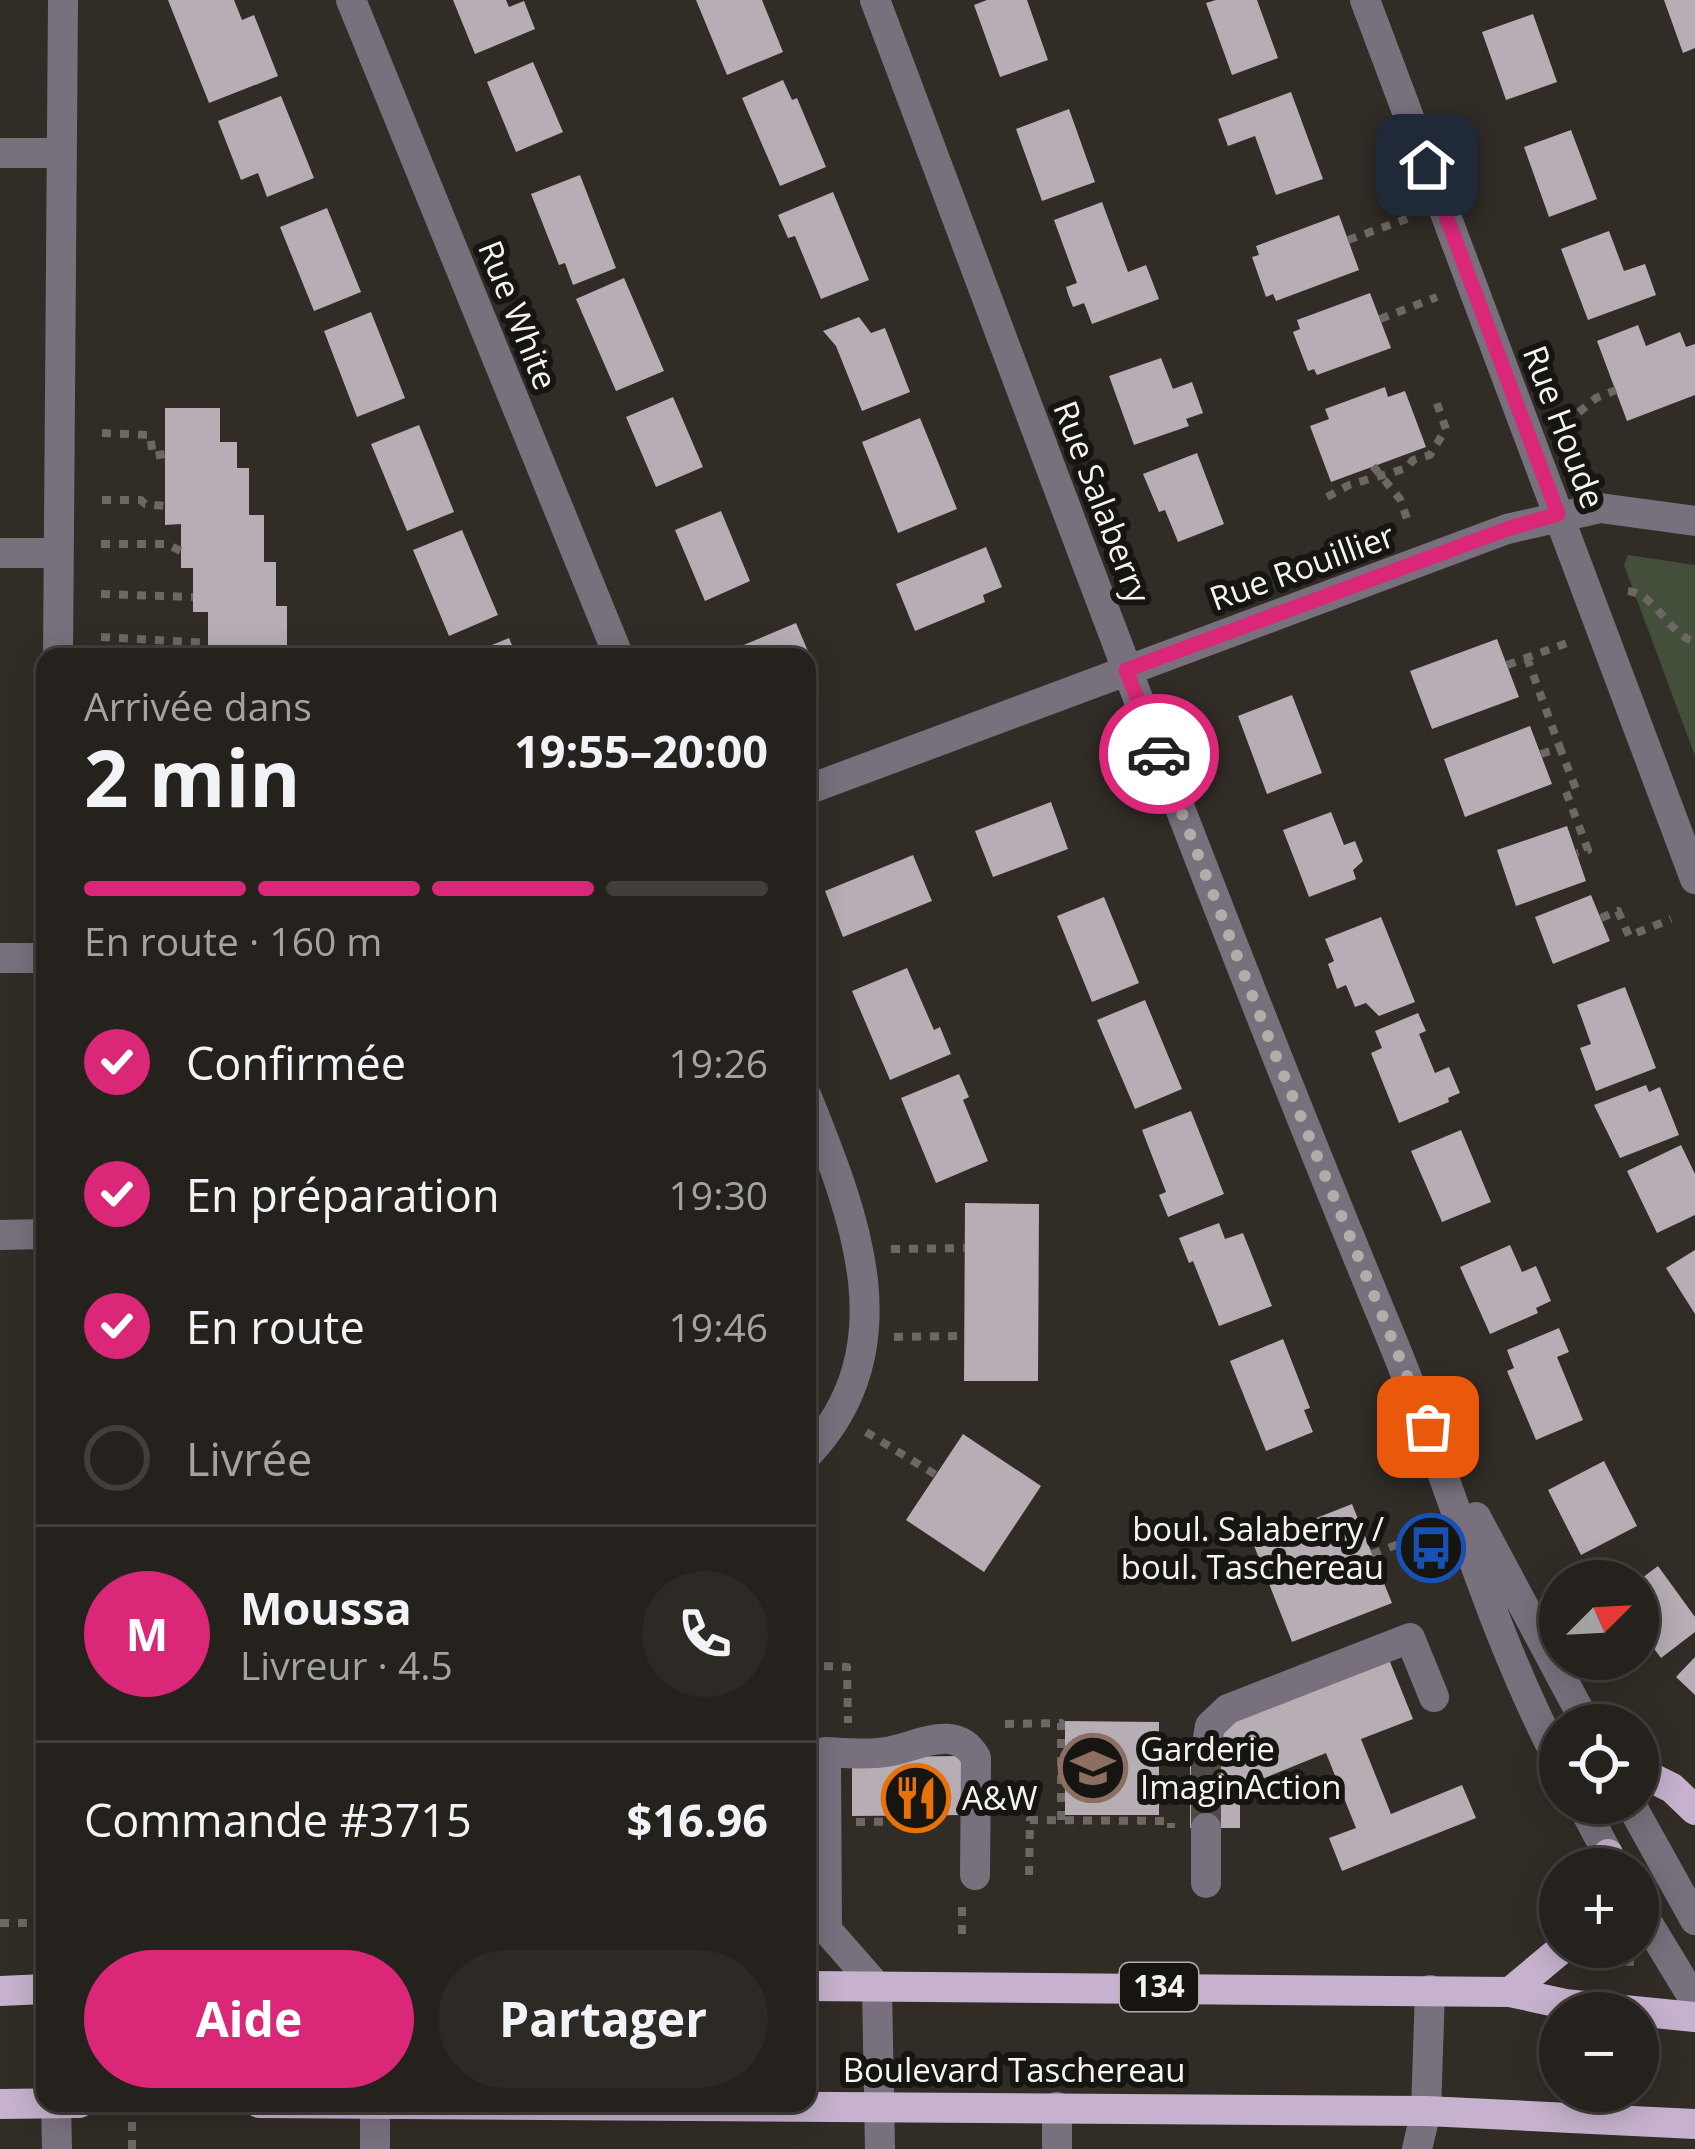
<!DOCTYPE html>
<html lang="fr">
<meta charset="utf-8">
<style>
body{margin:0;font-family:"Open Sans",sans-serif;background:#2d2925;color:#f1f3f6;height:100vh;display:flex;flex-direction:column;font-size:45px;white-space:nowrap}
*{box-sizing:border-box;margin:0}
p{font-size:39px;color:#a3a3a3}
.icon{flex:none;width:66px;height:66px;fill:none;stroke:currentColor;stroke-width:2;stroke-linecap:round;stroke-linejoin:round}
.map{position:relative;flex:1;overflow:hidden}
.drawer{position:absolute;left:36px;top:648px;width:780px;height:1464px;display:flex;flex-direction:column;background:#25211c;border-radius:24px;box-shadow:0 6px 30px #0003,0 0 0 3px #423e3b}
.drawer>*{flex:none}
.needle{width:78px;rotate:66deg}
.controls{position:absolute;left:1539px;top:1560px;display:grid;gap:24px}
.controls a{display:grid;place-items:center;width:120px;height:120px;border-radius:50%;background:#25211c;box-shadow:0 6px 30px #0003,0 0 0 3px #423e3b;font-size:60px}
.pin{position:absolute;display:grid;place-items:center;width:102px;height:102px;color:#fff;margin:-51px;border-radius:24px;box-shadow:0 6px 18px #0006}
.courier{position:absolute;display:grid;place-items:center;width:120px;height:120px;margin:-60px;border:9px solid #db2777;border-radius:50%;background:#fff;color:#222;box-shadow:0 3px 15px #0007}
.overview em{font-style:normal;font-weight:700}
.overview div{display:flex;flex-direction:column-reverse}
.overview{display:flex;align-items:center;justify-content:space-between;height:204px;padding:0 48px}
h1{font-size:78px;font-weight:700;line-height:90px}
.bar{display:grid;grid-template-columns:repeat(4,1fr);gap:18px 12px;align-content:center;height:144px;padding:0 48px}
.bar i{height:15px;border-radius:9px;background:#423e3b}
.bar .current{background:#db2777}
.bar p{grid-column:span 4}
.line{display:flex;align-items:center;gap:30px;padding:0 48px;border-top:3px solid #423e3b}
.line div{flex:1}
.round{display:grid;place-items:center;flex:none;width:126px;height:126px;border-radius:63px;background:#2d2925}
ol{padding:0 48px;list-style:none}
li{display:flex;align-items:center;gap:36px;height:132px}
li p{margin-inline-start:auto}
li .icon{padding:12px;border-radius:50%;background:#db2777;color:#fff;stroke-width:4}
li:last-child{color:#a3a3a3}
li i{width:66px;height:66px;border:6px solid #423e3b;border-radius:50%}
.primary-button{display:flex;gap:24px;margin-top:auto;padding:24px 48px}
.primary-button a{flex:1;height:138px;border-radius:72px;background:#db2777;color:#fff;font-size:48px;font-weight:700;line-height:138px;text-align:center}
.primary-button a+a{background:#2d2925;color:#f1f3f6}
.map>svg:first-child{display:block}
.green{fill:#434f3a}
.building{fill:#b6aeb4}
.lines{fill:none;stroke-linecap:round;stroke-linejoin:round}
.minor-tunnel{stroke:#4f4a44;stroke-width:30;stroke-dasharray:30 15;stroke-linecap:butt}
.path{stroke:#6d6863;stroke-width:8;stroke-dasharray:9 9;stroke-linecap:butt}
.minor{stroke:#79707d;stroke-width:30}
.major{stroke:#c6b2ce;stroke-width:30}
.done{stroke:#b2ada9;stroke-width:12;stroke-dasharray:0 21.6}
.route{stroke:#db2777;stroke-width:15}
.labels{text-anchor:middle;stroke-width:12;stroke-linejoin:round;paint-order:stroke}
.shield{fill:#171512;stroke:#b4b0ad;stroke-width:3}
.shield-label{font-size:30px;font-weight:bold;fill:#f7f3ef}
.street-label{font-size:33px;fill:#f7f3ef;stroke:#171512}
.poi-label{font-size:33px;fill:#f7f3ef;stroke:#171512;text-anchor:start}
</style>
<div class="map">
<svg width="1695" height="2149" viewBox="0 0 1695 2149">
<rect width="100%" height="100%" fill="#312c26"/>
<path class="green" d="M 1628,555 L 1695,565 L 1695,756 L 1624,565 Z"/>
<path class="building" d="M 168,0 L 234,0 L 242,20 L 254,15 L 278,76 L 209,103 Z
M 453,0 L 506,0 L 509,7 L 524,1 L 535,29 L 475,54 Z
M 696,0 L 762,0 L 783,52 L 727,75 Z
M 987,0 L 1027,0 L 1048,60 L 1000,77 L 974,5 Z
M 1216,0 L 1257,0 L 1278,58 L 1232,75 L 1206,3 Z
M 1664,0 L 1695,0 L 1695,48 L 1683,53 Z
M 1533,14 L 1557,82 L 1506,100 L 1482,32 Z
M 533,62 L 563,132 L 516,152 L 487,82 Z
M 783,80 L 792,100 L 797,98 L 826,167 L 780,186 L 742,98 Z
M 1291,92 L 1323,179 L 1276,195 L 1255,136 L 1228,146 L 1218,119 Z
M 281,96 L 314,178 L 267,197 L 258,173 L 241,180 L 218,121 Z
M 1069,109 L 1095,182 L 1042,201 L 1016,129 Z
M 1571,130 L 1597,199 L 1549,217 L 1524,147 Z
M 580,175 L 616,268 L 573,285 L 565,263 L 559,265 L 531,194 Z
M 833,192 L 869,280 L 821,299 L 795,236 L 788,238 L 778,215 Z
M 1102,202 L 1128,272 L 1146,265 L 1159,299 L 1092,324 L 1084,303 L 1073,307 L 1068,294 L 1066,287 L 1077,283 L 1054,220 Z
M 327,208 L 361,292 L 314,311 L 280,227 Z
M 1339,215 L 1359,270 L 1276,301 L 1273,294 L 1266,297 L 1252,257 L 1259,255 L 1256,246 Z
M 1609,231 L 1624,271 L 1645,264 L 1656,295 L 1588,320 L 1561,249 Z
M 624,278 L 664,371 L 616,391 L 576,299 Z
M 1370,293 L 1391,348 L 1317,375 L 1314,369 L 1308,371 L 1293,332 L 1300,329 L 1297,320 Z
M 371,312 L 405,398 L 357,417 L 324,331 Z
M 859,317 L 871,333 L 885,328 L 910,392 L 862,411 L 836,346 L 823,331 Z
M 1638,325 L 1646,346 L 1680,332 L 1686,347 L 1695,344 L 1695,395 L 1627,421 L 1597,341 Z
M 1161,358 L 1173,389 L 1192,382 L 1203,413 L 1186,419 L 1189,426 L 1134,445 L 1109,376 Z
M 1385,387 L 1388,397 L 1405,391 L 1426,447 L 1331,482 L 1310,426 L 1329,419 L 1325,409 Z
M 673,397 L 703,467 L 656,487 L 626,417 Z
M 165,408 L 220,408 L 220,442 L 237,442 L 237,468 L 249,468 L 249,515 L 264,515 L 264,562 L 276,562 L 276,606 L 287,606 L 287,656 L 208,656 L 208,612 L 193,612 L 193,568 L 181,568 L 181,524 L 165,525 Z
M 920,418 L 957,509 L 898,533 L 862,442 Z
M 419,425 L 454,512 L 407,531 L 371,444 Z
M 1197,453 L 1224,524 L 1178,542 L 1165,510 L 1159,512 L 1143,474 Z
M 721,511 L 750,581 L 705,601 L 675,530 Z
M 462,530 L 498,615 L 449,636 L 413,550 Z
M 986,547 L 1002,587 L 983,595 L 985,602 L 915,631 L 896,584 Z
M 796,623 L 813,663 L 807,666 L 807,657 L 715,657 Z
M 509,638 L 517,657 L 463,657 Z
M 1497,639 L 1519,697 L 1432,729 L 1410,671 Z
M 1292,695 L 1322,773 L 1267,794 L 1238,716 Z
M 1530,726 L 1552,784 L 1465,817 L 1444,759 Z
M 1051,802 L 1068,849 L 993,877 L 975,831 Z
M 1331,812 L 1344,845 L 1355,841 L 1363,861 L 1353,870 L 1356,879 L 1309,897 L 1283,830 Z
M 1567,826 L 1586,881 L 1516,906 L 1497,850 Z
M 913,855 L 932,901 L 843,937 L 825,891 Z
M 1591,895 L 1610,941 L 1553,964 L 1535,917 Z
M 1104,897 L 1139,983 L 1092,1002 L 1057,916 Z
M 1381,917 L 1415,1002 L 1379,1016 L 1366,1003 L 1355,1007 L 1346,985 L 1337,989 L 1328,964 L 1334,961 L 1325,939 Z
M 907,968 L 934,1030 L 940,1027 L 951,1054 L 890,1080 L 852,991 Z
M 1625,987 L 1656,1068 L 1596,1091 L 1580,1048 L 1591,1044 L 1577,1005 Z
M 1145,1000 L 1182,1089 L 1135,1109 L 1097,1020 Z
M 1418,1013 L 1426,1031 L 1419,1034 L 1435,1073 L 1449,1067 L 1460,1093 L 1448,1098 L 1449,1102 L 1399,1123 L 1371,1053 L 1382,1048 L 1375,1031 Z
M 959,1074 L 969,1097 L 963,1100 L 988,1161 L 936,1183 L 901,1098 Z
M 1646,1085 L 1649,1092 L 1660,1087 L 1679,1135 L 1620,1158 L 1594,1105 Z
M 1191,1111 L 1224,1194 L 1168,1217 L 1159,1195 L 1166,1192 L 1142,1130 Z
M 1461,1130 L 1491,1202 L 1442,1222 L 1411,1151 Z
M 1681,1145 L 1695,1174 L 1695,1215 L 1657,1233 L 1627,1171 Z
M 965,1203 L 1039,1204 L 1038,1381 L 964,1381 Z
M 1219,1223 L 1225,1239 L 1243,1233 L 1272,1306 L 1219,1326 L 1193,1261 L 1189,1263 L 1179,1238 Z
M 1510,1245 L 1522,1272 L 1536,1266 L 1551,1301 L 1536,1308 L 1538,1313 L 1490,1334 L 1460,1267 Z
M 1695,1250 L 1695,1314 L 1666,1268 Z
M 1559,1328 L 1569,1352 L 1557,1357 L 1583,1420 L 1536,1440 L 1507,1371 L 1514,1368 L 1507,1350 Z
M 1283,1339 L 1310,1408 L 1304,1410 L 1313,1432 L 1266,1451 L 1230,1361 Z
M 963,1434 L 1041,1486 L 984,1572 L 906,1520 Z
M 1604,1461 L 1637,1526 L 1581,1555 L 1548,1490 Z
M 1352,1504 L 1392,1603 L 1292,1642 L 1253,1543 Z
M 1658,1566 L 1695,1617 L 1695,1632 L 1661,1658 L 1645,1637 L 1641,1640 L 1638,1636 L 1638,1581 Z
M 1388,1657 L 1413,1719 L 1361,1739 L 1391,1814 L 1462,1785 L 1476,1818 L 1342,1871 L 1329,1838 L 1356,1828 L 1326,1753 L 1240,1788 L 1240,1828 L 1190,1828 L 1190,1750 L 1221,1751 L 1221,1723 Z
M 1695,1657 L 1695,1695 L 1676,1677 Z
M 1065,1721 L 1159,1722 L 1159,1815 L 1065,1815 Z
M 967,1756 L 967,1815 L 852,1816 L 852,1757 Z"/>
<g class="lines">
<path class="minor-tunnel" d="M 1206,1828 L 1206,1750"/>
<path class="path" d="M 1348,240 L 1409,218
M 1380,319 L 1437,297
M 1565,424 L 1596,398 L 1616,390
M 102,433 L 150,435 L 153,456 L 165,454
M 1373,466 L 1400,499 L 1409,524
M 1327,497 L 1349,485 L 1407,468 L 1413,460 L 1430,455 L 1446,429 L 1434,395
M 102,500 L 141,500 L 145,504 L 165,506
M 101,544 L 166,544 L 181,551
M 1628,591 C 1656,594 1667,633 1695,642
M 101,594 L 193,597
M 101,637 L 208,643
M 1527,658 L 1560,748
M 1507,665 L 1567,643
M 1541,754 L 1560,748 L 1576,789
M 1566,792 L 1588,850 L 1577,853
M 1601,918 L 1618,911 L 1629,936 L 1671,919
M 891,1249 L 965,1248
M 894,1337 L 964,1336
M 866,1432 L 936,1475
M 1372,1554 L 1425,1534
M 824,1666 L 847,1667 L 848,1723
M 807,1706 L 824,1707
M 1005,1724 L 1061,1723 L 1061,1820
M 856,1822 L 943,1821
M 1029,1875 L 1030,1820 L 1171,1821 L 1171,1828
M 0,1923 L 45,1923
M 962,1934 L 962,1905
M 1589,1959 L 1634,1962
M 132,2149 L 132,2103"/>
<path class="minor" d="M 351,0 L 619,657
M 875,0 C 1044,448 1208,897 1392,1340 C 1450,1480 1489,1629 1560,1763
M 1365,0 L 1695,879
M 0,153 L 59,153
M 0,553 L 58,553
M 58,657 L 63,0
M 807,790 L 1507,529 L 1600,508 L 1695,521
M 0,958 L 45,958
M 807,1097 C 854,1215 909,1348 807,1455
M 0,1235 L 45,1234
M 1476,1517 L 1587,1725
M 1206,1750 L 1210,1726 L 1228,1709 L 1410,1638 L 1434,1697
M 825,1752 C 845,1753 866,1755 886,1752 C 916,1748 956,1721 976,1758 L 975,1875
M 807,1762 L 826,1762 L 827,1930 L 877,1987 L 880,2149
M 1581,1803 L 1616,1869
M 1630,1803 L 1695,1920
M 1206,1883 L 1206,1828
M 1638,1907 L 1695,2001
M 56,2103 L 57,2149
M 375,2104 L 375,2149
M 1057,2107 L 1057,2149
M 1417,2149 L 1426,2111 L 1430,1990"/>
<path class="major" d="M 1638,1771 L 1672,1788 L 1695,1810
M 1602,1869 L 1608,1854
M 807,1986 L 1510,1992 L 1565,2004 L 1695,2017
M 0,1991 L 45,1989
M 1510,1992 L 1564,1947
M 259,2103 L 1426,2111 L 1695,2124
M 0,2104 L 79,2103"/>
</g>
<g class="lines">
<path class="done" d="M 1159,754 L 1271,1044 L 1428,1427"/>
<path class="route" d="M 1159,754 L 1126,670 L 1507,529 L 1558,514 L 1427,165"/>
</g>
<defs>
<g id="bus-ring" transform="scale(3.45)"><circle r="9.5" fill="#171512" stroke="#1a4fb4" stroke-width="1.5"/><path d="M-5-6H5V4H4V6H2V4H-2V6H-4V4H-5ZM-3.5-4V0h7V-4ZM-3.5 1.2v1.5H-2V1.2ZM2 1.2v1.5H3.5V1.2Z" fill="#1a4fb4"/></g>
<g id="school-ring" transform="scale(3.45)"><circle r="9.5" fill="#171512" stroke="#8d6e63" stroke-width="1.5"/><path d="M0-5L7-2L0 1L-7-2ZM-4 1L0 2.5L4 1V4Q0 6-4 4Z" fill="#8d6e63"/></g>
<g id="restaurant-ring" transform="scale(3.45)"><circle r="9.5" fill="#171512" stroke="#e8710a" stroke-width="1.5"/><path d="M-5-6h1v4h1v-4h1v4h1v-4h1v5L-1.5 .5V6h-2V.5L-5-1ZM5-6V6H3V1.5H1.5Q1.5-4 5-6Z" fill="#e8710a"/></g>
</defs>
<g fill-rule="evenodd">
<use href="#bus-ring" x="1431" y="1548"/>
<use href="#school-ring" x="1093" y="1768"/>
<use href="#restaurant-ring" x="916" y="1798"/>
</g>
<g class="labels">
<rect class="shield" x="1120" y="1963" width="78" height="48" rx="9"/>
<g class="shield-label">
<text x="1159" y="1997">134</text>
</g>
<g class="street-label">
<text transform="translate(518 315) rotate(68)" y="12">Rue White</text>
<text transform="translate(1564 427) rotate(69)" y="12">Rue Houde</text>
<text transform="translate(1102 502) rotate(69)" y="12">Rue Salaberry</text>
<text transform="translate(1302 567) rotate(-20)" y="12">Rue Rouillier</text>
<text x="1014" y="2082">Boulevard Taschereau</text>
</g>
<g class="poi-label">
<text x="1384" y="1541" text-anchor="end">boul. Salaberry /<tspan x="1384" dy="38">boul. Taschereau</tspan></text>
<text x="1140" y="1761">Garderie<tspan x="1140" dy="38">ImaginAction</tspan></text>
<text x="962" y="1810">A&amp;W</text>
</g>
</g>
</svg>
<div class="controls">
<a><svg class="needle" viewBox="-14 -14 28 28"><path d="M0-13l5 13h-10z" fill="#e53935"/><path d="M0 13l5-13h-10z" fill="#a3a3a3"/></svg></a>
<a><svg class="icon" aria-label="locate" viewBox="0 0 24 24"><circle cx="12" cy="12" r="6"/><path d="M12 2v4M12 18v4M2 12h4M18 12h4"/></svg></a>
<a>+</a>
<a>−</a>
</div>
<div class="pin" style="left:1428px;top:1427px;background:#ea580c"><svg class="icon" aria-label="bag" viewBox="0 0 24 24"><path d="M5 8h14l-1 12H6zM9 8a3 3 0 0 1 6 0"/></svg></div>
<div class="pin" style="left:1427px;top:165px;background:#1f2937"><svg class="icon" aria-label="home" viewBox="0 0 24 24"><path d="M3 11l9-7 9 7M6 9v11h12V9"/></svg></div>
<div class="courier" style="left:1159px;top:754px"><svg class="icon" aria-label="car" viewBox="0 0 24 24"><path d="M5 17H2v-5l4-1 3-4h7l3 4 3 1v5h-3M9 17h6M6 11h13"/><circle cx="7" cy="17" r="2"/><circle cx="17" cy="17" r="2"/></svg></div>
<section class="drawer">
<div class="overview"><div><h1>2 min</h1><p>Arrivée dans</p></div><em>19:55–20:00</em></div>
<div class="bar"><i class="current"></i><i class="current"></i><i class="current"></i><i></i><p>En route · 160 m</p></div>
<ol>
<li><svg class="icon" aria-label="check" viewBox="0 0 24 24"><path d="M5 12l5 5 9-10"/></svg>Confirmée<p>19:26</p></li>
<li><svg class="icon" aria-label="check" viewBox="0 0 24 24"><path d="M5 12l5 5 9-10"/></svg>En préparation<p>19:30</p></li>
<li><svg class="icon" aria-label="check" viewBox="0 0 24 24"><path d="M5 12l5 5 9-10"/></svg>En route<p>19:46</p></li>
<li><i></i>Livrée</li>
</ol>
<div class="line" style="height:216px"><b class="round" style="background:#db2777;color:#fff">M</b><div><b>Moussa</b><p>Livreur · 4.5</p></div><a class="round"><svg class="icon" aria-label="phone" viewBox="0 0 24 24"><path d="M5 4h4l2 5-3 2q2 4 5 5l2-3 5 2v4C11 20 4 13 5 4z"/></svg></a></div>
<div class="line" style="height:156px"><div>Commande #3715</div><b>$16.96</b></div>
<div class="primary-button"><a>Aide</a><a>Partager</a></div>
</section>
</div>
